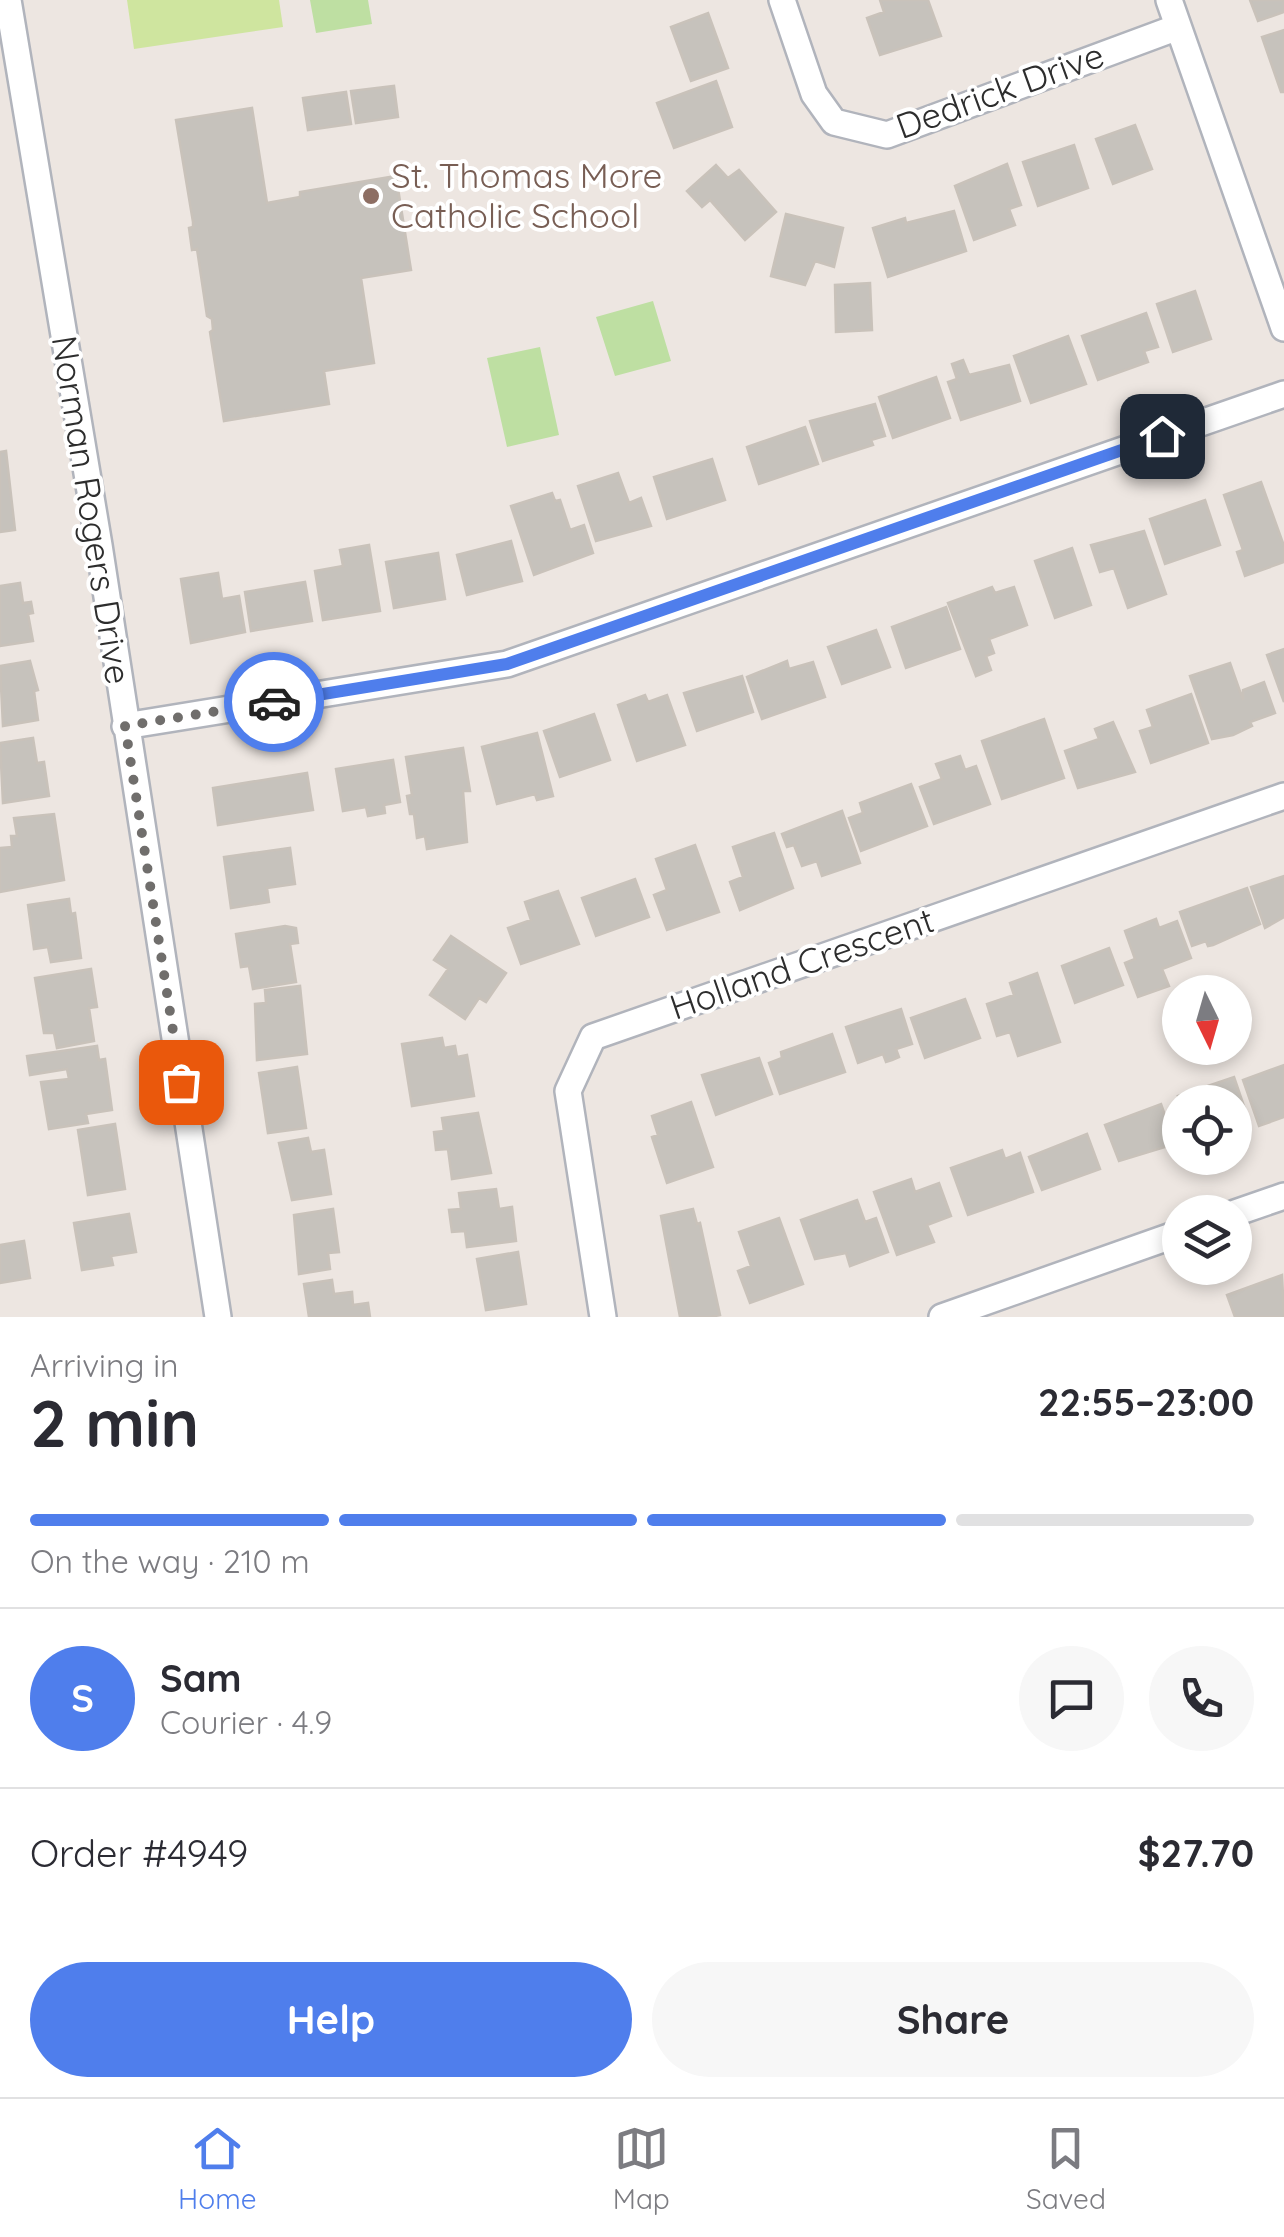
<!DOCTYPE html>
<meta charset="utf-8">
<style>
body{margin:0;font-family:Quicksand,sans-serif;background:#f7f7f7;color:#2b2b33;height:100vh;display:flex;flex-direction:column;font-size:38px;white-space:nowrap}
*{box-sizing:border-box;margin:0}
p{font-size:32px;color:#7c7c81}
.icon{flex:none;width:55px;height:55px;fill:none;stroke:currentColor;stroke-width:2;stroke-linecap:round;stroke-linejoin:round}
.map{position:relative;height:1317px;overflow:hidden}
.sheet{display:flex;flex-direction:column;background:#fff;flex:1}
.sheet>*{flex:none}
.needle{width:65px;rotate:175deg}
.tools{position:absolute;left:1162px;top:975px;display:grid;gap:20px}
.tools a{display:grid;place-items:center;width:90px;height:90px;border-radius:50%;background:#fff;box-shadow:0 5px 15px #0003;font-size:50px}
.pin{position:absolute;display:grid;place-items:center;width:85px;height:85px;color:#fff;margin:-42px;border-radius:20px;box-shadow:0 5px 15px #0006}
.courier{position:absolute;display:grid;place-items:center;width:100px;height:100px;margin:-50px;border:8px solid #4f7eec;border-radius:50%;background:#fff;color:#222;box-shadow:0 2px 12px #0007}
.summary em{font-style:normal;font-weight:800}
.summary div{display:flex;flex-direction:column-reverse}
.summary{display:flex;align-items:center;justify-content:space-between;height:170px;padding:0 30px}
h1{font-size:65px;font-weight:800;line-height:75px}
.bar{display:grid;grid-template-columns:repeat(4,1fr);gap:15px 10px;align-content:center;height:120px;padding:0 30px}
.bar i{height:12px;border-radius:8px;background:#e1e1e2}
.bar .active{background:#4f7eec}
.bar p{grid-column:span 4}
.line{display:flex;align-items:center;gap:25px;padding:0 30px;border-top:2px solid #e1e1e2}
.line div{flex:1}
.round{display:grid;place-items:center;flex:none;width:105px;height:105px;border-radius:52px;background:#f7f7f7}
.primary-button{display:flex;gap:20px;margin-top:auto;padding:20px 30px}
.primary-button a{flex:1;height:115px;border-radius:60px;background:#4f7eec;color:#fff;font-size:40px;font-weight:800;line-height:115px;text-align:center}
.primary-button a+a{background:#f7f7f7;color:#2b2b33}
.tabs{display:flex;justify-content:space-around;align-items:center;height:140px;border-top:2px solid #e1e1e2;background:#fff;font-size:28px;color:#7c7c81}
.tabs a{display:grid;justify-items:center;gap:5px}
.tabs .active{color:#4f7eec}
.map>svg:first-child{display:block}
.green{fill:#bedfa2}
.pitch{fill:#cfe59f}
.building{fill:#c6c2bc;stroke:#c9c2ba;stroke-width:2.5}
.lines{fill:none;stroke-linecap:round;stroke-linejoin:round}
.street-casing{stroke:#b1b4bc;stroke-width:30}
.street{stroke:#fff;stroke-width:25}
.done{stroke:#706e6c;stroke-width:10;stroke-dasharray:0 18}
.route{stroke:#4f7eec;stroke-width:12}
.education-dot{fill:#8d6e63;stroke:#fff;stroke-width:4}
.labels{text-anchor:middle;stroke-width:8;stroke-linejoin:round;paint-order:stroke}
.street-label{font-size:35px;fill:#2d2d2d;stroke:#fff}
.education-label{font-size:35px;fill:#785e54;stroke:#fff;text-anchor:start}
</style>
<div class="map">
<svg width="1284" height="1317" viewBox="0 0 1284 1317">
<rect width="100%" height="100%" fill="#ede6e1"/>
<path class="green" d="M 310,0 L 368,0 L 372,24 L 316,33 Z
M 653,301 L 671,361 L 615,376 L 596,317 Z
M 540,347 L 559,435 L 507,447 L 487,358 Z"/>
<path class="pitch" d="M 127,0 L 279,0 L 283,27 L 134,49 Z"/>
<path class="building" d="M 880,0 L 928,0 L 941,36 L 880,55 L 867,18 L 884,12 Z
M 1250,0 L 1284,0 L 1284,12 L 1258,21 Z
M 708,13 L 728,68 L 691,81 L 671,27 Z
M 1284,30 L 1284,92 L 1281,92 L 1262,37 Z
M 716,81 L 732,127 L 674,148 L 657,103 Z
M 394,86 L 398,117 L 356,123 L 351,91 Z
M 346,92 L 351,124 L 308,130 L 303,98 Z
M 252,108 L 267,203 L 300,197 L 300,192 L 396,176 L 411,270 L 361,278 L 374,363 L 324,371 L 329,404 L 224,421 L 210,332 L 213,330 L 212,319 L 207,316 L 197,249 L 192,250 L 189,228 L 193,227 L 193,222 L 176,120 Z
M 1135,125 L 1152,169 L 1113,184 L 1096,139 Z
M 1074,145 L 1088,188 L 1038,206 L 1023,162 Z
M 1007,164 L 1021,205 L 1009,209 L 1015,225 L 974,240 L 955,186 Z
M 716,165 L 728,178 L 739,170 L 776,212 L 745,240 L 710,200 L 702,207 L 687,191 Z
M 954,211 L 966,251 L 888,277 L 873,228 L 905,218 L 906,223 Z
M 786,214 L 843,228 L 834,267 L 815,261 L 805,285 L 771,276 Z
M 870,283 L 872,330 L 836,332 L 835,285 Z
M 1195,291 L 1211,339 L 1173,352 L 1157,304 Z
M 1146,313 L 1158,347 L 1144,351 L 1148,362 L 1098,380 L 1082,336 Z
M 1068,336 L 1086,384 L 1031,403 L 1014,356 Z
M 963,360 L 969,375 L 1009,365 L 1020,401 L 961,420 L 948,382 L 957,379 L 952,364 Z
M 936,377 L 950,418 L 893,438 L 879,397 Z
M 875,404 L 885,436 L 871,440 L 873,445 L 823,461 L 810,421 Z
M 805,427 L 818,464 L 759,484 L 747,447 Z
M 6,451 L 15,530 L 0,532 L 0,452 Z
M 712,459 L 725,500 L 667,519 L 654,477 Z
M 618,473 L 629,503 L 641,498 L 651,526 L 596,541 L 578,486 Z
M 1261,482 L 1284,546 L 1284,562 L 1245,576 L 1237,552 L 1243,550 L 1224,495 Z
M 552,493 L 555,501 L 560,500 L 570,530 L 584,525 L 593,553 L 534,575 L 511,506 Z
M 1205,500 L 1220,545 L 1165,564 L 1150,519 Z
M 1144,531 L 1166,594 L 1128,608 L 1114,568 L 1100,572 L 1091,545 Z
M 511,541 L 522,581 L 467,595 L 457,555 Z
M 369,545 L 380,611 L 323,620 L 315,571 L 343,566 L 340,550 Z
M 1072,548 L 1091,605 L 1055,618 L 1035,561 Z
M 438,553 L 445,599 L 394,608 L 386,562 Z
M 218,573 L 222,599 L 239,596 L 245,632 L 191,643 L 181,579 Z
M 305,582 L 312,621 L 251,631 L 245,592 Z
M 20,583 L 23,603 L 31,602 L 33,613 L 28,614 L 33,641 L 0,646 L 0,586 Z
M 992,587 L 995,593 L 1014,587 L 1027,625 L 989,639 L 994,653 L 986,656 L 991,670 L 976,676 L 948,603 Z
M 946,607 L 960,649 L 906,668 L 892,627 Z
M 876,630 L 890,667 L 842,684 L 828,647 Z
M 1284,649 L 1284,702 L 1267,655 Z
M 30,661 L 38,690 L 34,691 L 38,720 L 3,726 L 0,666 Z
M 787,661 L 789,669 L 813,662 L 825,697 L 762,719 L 747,677 Z
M 1230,663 L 1243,700 L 1243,690 L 1264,682 L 1275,713 L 1250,722 L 1252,726 L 1233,735 L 1212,739 L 1190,676 Z
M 742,676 L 753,712 L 697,731 L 684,693 Z
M 1191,694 L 1208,743 L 1151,763 L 1140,731 L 1153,727 L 1147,710 Z
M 645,695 L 648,702 L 667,695 L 685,745 L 637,761 L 618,705 Z
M 594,714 L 610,760 L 560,777 L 544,731 Z
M 1044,719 L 1064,778 L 1002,799 L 982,741 Z
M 1113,722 L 1135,772 L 1078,788 L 1065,751 L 1099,739 L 1095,729 Z
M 537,733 L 553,796 L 537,800 L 535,794 L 497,804 L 482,747 Z
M 33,738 L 37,763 L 44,762 L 49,796 L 3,803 L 0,743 Z
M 463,748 L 470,791 L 463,791 L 467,842 L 427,849 L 425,836 L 417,838 L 414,814 L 410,814 L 407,796 L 412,795 L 406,757 Z
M 960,756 L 965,770 L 976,766 L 990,804 L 934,824 L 920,787 L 942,779 L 936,764 Z
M 393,760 L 400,802 L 384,805 L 385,813 L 368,816 L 366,807 L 343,811 L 336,769 Z
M 307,773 L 313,810 L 218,825 L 213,788 Z
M 911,784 L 927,826 L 861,851 L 849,818 L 863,813 L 860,803 Z
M 842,811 L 860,863 L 822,876 L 817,861 L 802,866 L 794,845 L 787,847 L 782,834 Z
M 54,814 L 64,880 L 0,892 L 0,848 L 12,847 L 11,836 L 17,836 L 14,818 Z
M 774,833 L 793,888 L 740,910 L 730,882 L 743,877 L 733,847 Z
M 695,845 L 719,912 L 667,930 L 654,895 L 667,890 L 656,859 Z
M 290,848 L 295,884 L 267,888 L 269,902 L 231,908 L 224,857 Z
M 1284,876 L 1284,917 L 1265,928 L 1251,887 Z
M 635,879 L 649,917 L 596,936 L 582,898 Z
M 1247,888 L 1260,924 L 1213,945 L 1208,946 L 1206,941 L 1192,946 L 1180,912 Z
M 558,891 L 579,944 L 521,964 L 508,928 L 531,920 L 525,902 Z
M 69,899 L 71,914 L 75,913 L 81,958 L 51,962 L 48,947 L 34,949 L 28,905 Z
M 1156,919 L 1159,928 L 1177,921 L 1191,958 L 1162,969 L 1169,986 L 1138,997 L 1125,963 L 1135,959 L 1125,931 Z
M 285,926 L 296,928 L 298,943 L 290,944 L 296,982 L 253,989 L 249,966 L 241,967 L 236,934 Z
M 451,936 L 506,973 L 486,1002 L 479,998 L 465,1019 L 430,995 L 448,969 L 434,960 Z
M 1109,948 L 1123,985 L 1075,1003 L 1062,966 Z
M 91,969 L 97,1007 L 89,1008 L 94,1041 L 57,1048 L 54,1033 L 44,1033 L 35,978 Z
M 1037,973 L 1060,1042 L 1018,1056 L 1010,1032 L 997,1036 L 987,1004 L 1014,995 L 1010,983 Z
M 300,986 L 307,1054 L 257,1060 L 255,1004 L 266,1003 L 265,990 Z
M 965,999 L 980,1038 L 925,1058 L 911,1018 Z
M 901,1009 L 912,1044 L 896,1049 L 899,1057 L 892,1060 L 886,1062 L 883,1054 L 858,1063 L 846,1027 Z
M 832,1034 L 845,1072 L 780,1094 L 769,1063 L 782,1058 L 781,1052 Z
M 442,1038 L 444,1048 L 455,1046 L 457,1057 L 467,1055 L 474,1096 L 412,1106 L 402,1044 Z
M 97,1046 L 99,1060 L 105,1059 L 112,1110 L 86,1114 L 88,1123 L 49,1129 L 41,1082 L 69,1079 L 67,1069 L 30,1075 L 27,1056 Z
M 759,1058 L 772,1094 L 716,1115 L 702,1075 Z
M 1284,1065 L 1284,1117 L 1259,1126 L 1243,1080 Z
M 297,1067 L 306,1128 L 268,1133 L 259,1073 Z
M 1234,1077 L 1248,1118 L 1235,1122 L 1235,1102 L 1181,1102 L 1178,1096 Z
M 691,1102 L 713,1167 L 667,1183 L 652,1137 L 658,1135 L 652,1116 Z
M 1161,1104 L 1175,1144 L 1119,1161 L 1105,1125 Z
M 478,1113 L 491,1173 L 452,1179 L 448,1149 L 436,1150 L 434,1132 L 444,1131 L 442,1118 Z
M 115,1124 L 125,1189 L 88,1195 L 78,1130 Z
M 1087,1134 L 1100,1169 L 1042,1190 L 1029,1157 Z
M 308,1138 L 311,1152 L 324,1150 L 331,1194 L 292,1200 L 279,1143 Z
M 1002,1150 L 1005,1159 L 1020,1153 L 1033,1192 L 968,1215 L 951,1168 Z
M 911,1179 L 915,1192 L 939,1183 L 951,1216 L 927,1225 L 934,1242 L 897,1255 L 874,1192 Z
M 496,1189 L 499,1209 L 512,1207 L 516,1241 L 467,1247 L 465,1231 L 452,1232 L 449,1210 L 461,1209 L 459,1193 Z
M 857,1200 L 865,1222 L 876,1218 L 888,1252 L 850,1266 L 846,1253 L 815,1259 L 801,1220 Z
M 333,1209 L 339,1252 L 328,1253 L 330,1269 L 299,1274 L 294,1215 Z
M 693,1209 L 697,1224 L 700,1223 L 720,1315 L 711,1317 L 680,1317 L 661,1216 Z
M 129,1214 L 136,1252 L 111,1256 L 113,1265 L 82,1270 L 74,1223 Z
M 779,1218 L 803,1284 L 750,1303 L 738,1271 L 751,1266 L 739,1232 Z
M 24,1241 L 30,1278 L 0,1283 L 0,1245 Z
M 518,1252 L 526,1304 L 486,1310 L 477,1259 Z
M 1282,1275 L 1284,1317 L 1235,1317 L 1227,1295 Z
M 332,1280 L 334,1294 L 352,1292 L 353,1305 L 368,1303 L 370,1317 L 309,1317 L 304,1284 Z"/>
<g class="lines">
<g class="street-casing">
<path id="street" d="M 8,0 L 99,545 L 218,1317
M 782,0 L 814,94 L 834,122 L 887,135 L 1178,27
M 1169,0 L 1284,328
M 125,726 L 507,664 L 1284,394
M 1235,1213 L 1284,1196
M 603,1317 L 568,1091 L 593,1037 L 1284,796
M 942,1317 L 1180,1233"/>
</g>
<use href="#street" class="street"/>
</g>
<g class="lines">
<path class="done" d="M 181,1082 L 125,726 L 274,702"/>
<path class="route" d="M 274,702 L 507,664 L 1162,436"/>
</g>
<circle class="education-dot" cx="371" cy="196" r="10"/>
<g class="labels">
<g class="street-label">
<text transform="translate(1000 91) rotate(-20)" y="12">Dedrick Drive</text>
<text transform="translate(91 510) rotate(81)" y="12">Norman Rogers Drive</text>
<text transform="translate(802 964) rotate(-19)" y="12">Holland Crescent</text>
</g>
<g class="education-label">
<text x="391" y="188">St. Thomas More<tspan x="391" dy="40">Catholic School</tspan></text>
</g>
</g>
</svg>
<div class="tools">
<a><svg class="needle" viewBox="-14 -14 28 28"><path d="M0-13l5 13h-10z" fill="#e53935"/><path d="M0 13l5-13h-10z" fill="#7c7c81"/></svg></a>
<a><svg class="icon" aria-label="locate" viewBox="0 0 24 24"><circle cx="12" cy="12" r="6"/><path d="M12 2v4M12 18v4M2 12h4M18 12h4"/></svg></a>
<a><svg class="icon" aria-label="layers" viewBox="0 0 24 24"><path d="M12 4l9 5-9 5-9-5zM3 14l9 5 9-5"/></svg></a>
</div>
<div class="pin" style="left:181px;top:1082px;background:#ea580c"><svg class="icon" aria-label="bag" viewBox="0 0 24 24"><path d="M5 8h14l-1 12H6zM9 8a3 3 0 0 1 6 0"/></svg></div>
<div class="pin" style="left:1162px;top:436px;background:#1f2937"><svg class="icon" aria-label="home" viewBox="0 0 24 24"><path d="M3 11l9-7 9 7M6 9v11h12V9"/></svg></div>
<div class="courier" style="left:274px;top:702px"><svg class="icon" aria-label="car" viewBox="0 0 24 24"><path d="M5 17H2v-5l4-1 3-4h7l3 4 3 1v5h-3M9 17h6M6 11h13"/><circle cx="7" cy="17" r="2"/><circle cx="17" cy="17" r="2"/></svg></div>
</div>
<section class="sheet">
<div class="summary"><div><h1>2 min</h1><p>Arriving in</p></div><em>22:55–23:00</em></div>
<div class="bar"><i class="active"></i><i class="active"></i><i class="active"></i><i></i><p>On the way · 210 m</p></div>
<div class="line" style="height:180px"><b class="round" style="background:#4f7eec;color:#fff">S</b><div><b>Sam</b><p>Courier · 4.9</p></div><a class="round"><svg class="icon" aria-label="chat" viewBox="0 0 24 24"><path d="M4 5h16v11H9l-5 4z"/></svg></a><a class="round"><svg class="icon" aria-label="phone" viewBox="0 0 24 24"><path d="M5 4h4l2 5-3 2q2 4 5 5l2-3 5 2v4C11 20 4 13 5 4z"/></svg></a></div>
<div class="line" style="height:130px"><div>Order #4949</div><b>$27.70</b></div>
<div class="primary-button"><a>Help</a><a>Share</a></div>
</section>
<nav class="tabs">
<a class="active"><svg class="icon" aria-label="home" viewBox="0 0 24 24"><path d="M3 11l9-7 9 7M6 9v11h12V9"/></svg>Home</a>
<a><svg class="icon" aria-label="map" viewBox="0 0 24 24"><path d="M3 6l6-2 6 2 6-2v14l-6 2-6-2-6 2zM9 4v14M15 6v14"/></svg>Map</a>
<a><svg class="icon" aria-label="saved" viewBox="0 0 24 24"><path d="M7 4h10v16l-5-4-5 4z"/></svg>Saved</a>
</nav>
